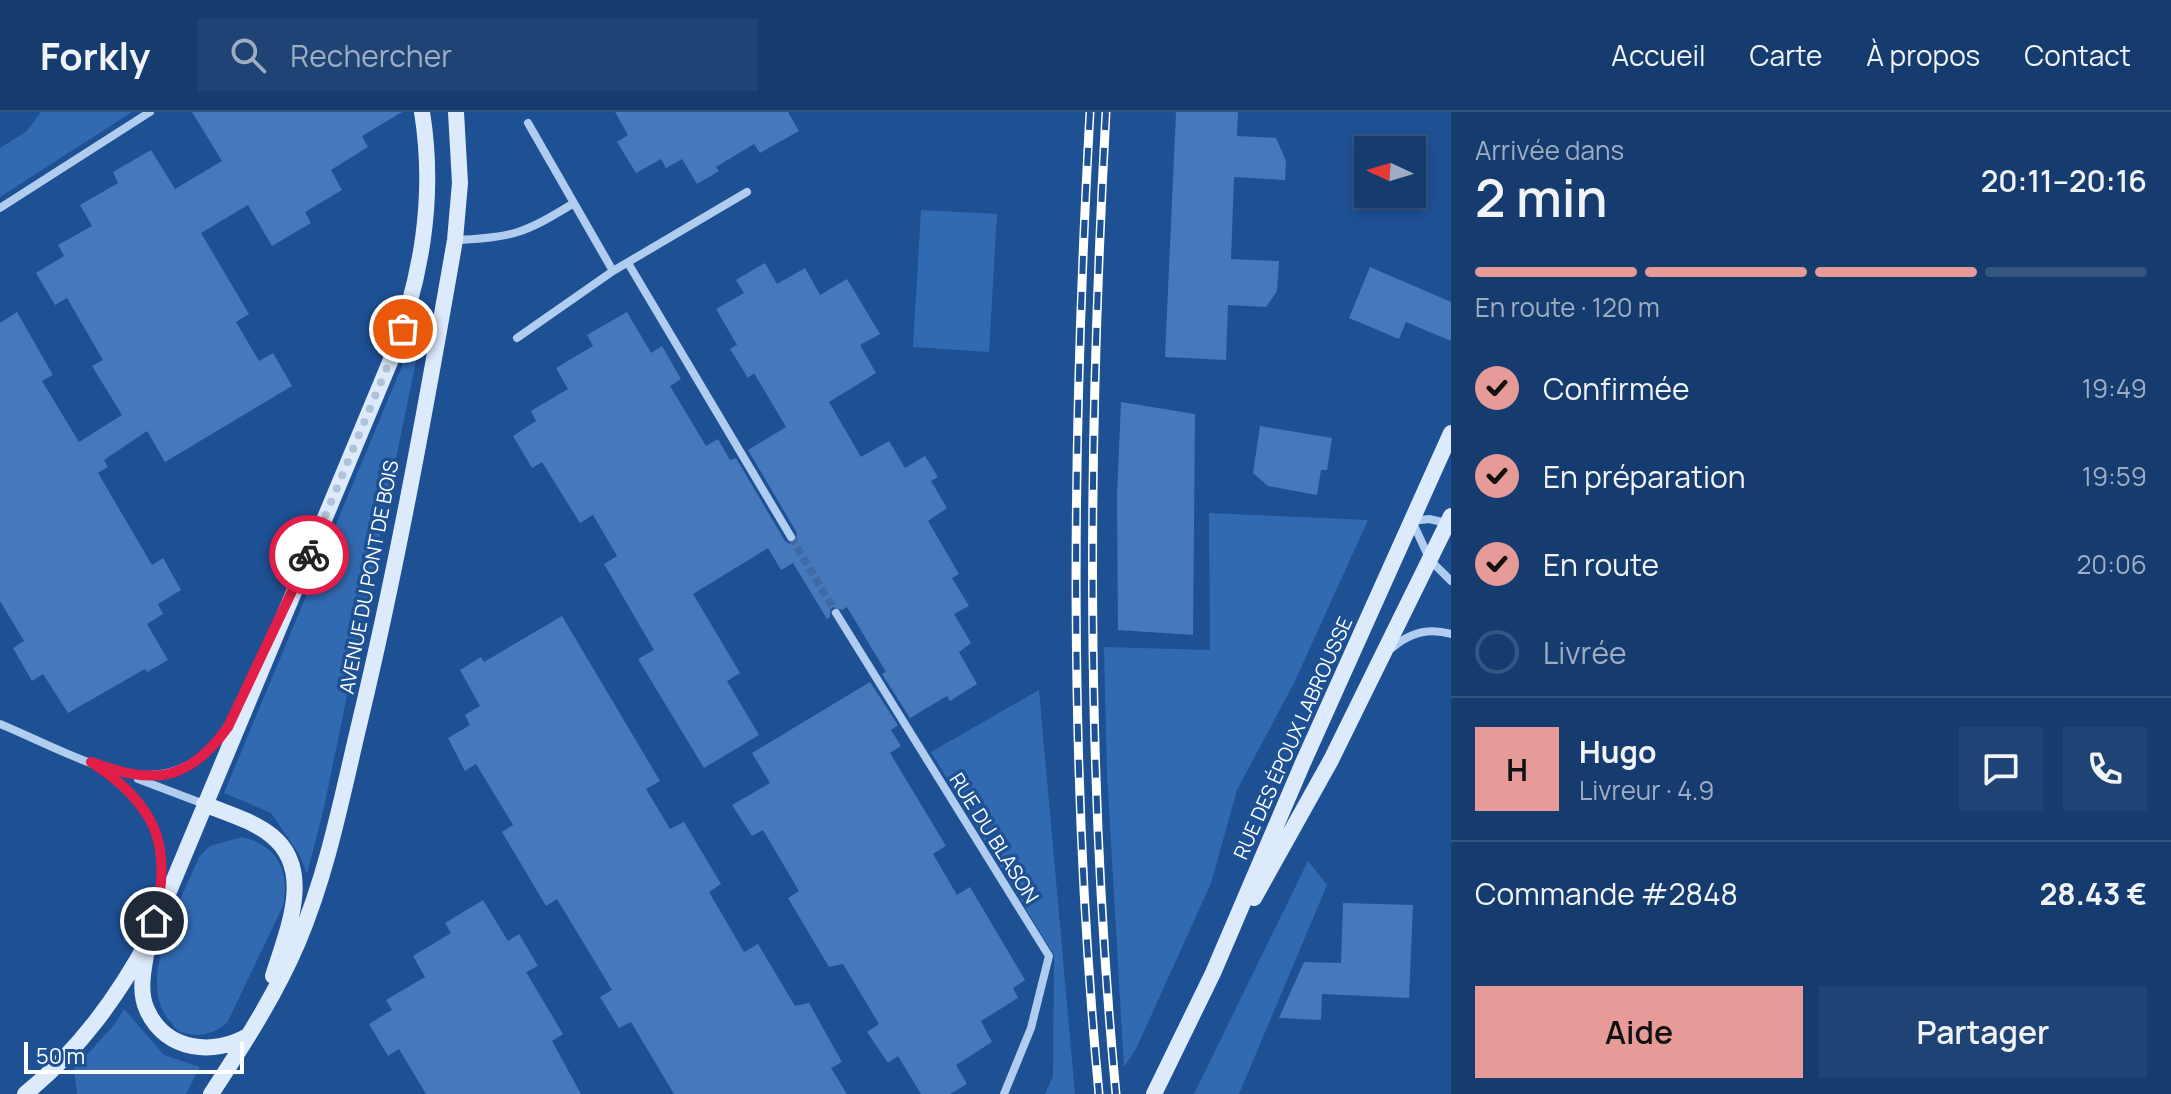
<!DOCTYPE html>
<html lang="fr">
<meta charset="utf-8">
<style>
body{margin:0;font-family:Manrope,sans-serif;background:#1f4374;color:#f1f3f6;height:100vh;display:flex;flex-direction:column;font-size:30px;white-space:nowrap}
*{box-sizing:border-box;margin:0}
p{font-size:26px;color:#9eadc3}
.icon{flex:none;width:44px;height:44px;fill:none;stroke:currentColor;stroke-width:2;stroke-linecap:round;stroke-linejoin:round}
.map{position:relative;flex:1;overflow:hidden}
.sheet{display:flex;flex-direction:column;background:#163c6f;width:720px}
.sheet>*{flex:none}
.needle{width:52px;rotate:274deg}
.buttons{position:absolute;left:1354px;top:24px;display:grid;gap:16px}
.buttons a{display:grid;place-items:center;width:72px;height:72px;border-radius:0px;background:#163c6f;box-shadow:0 4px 12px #0003,0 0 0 2px #355682;font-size:40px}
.scale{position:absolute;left:24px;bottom:20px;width:220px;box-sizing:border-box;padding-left:8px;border:4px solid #fff;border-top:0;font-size:22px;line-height:28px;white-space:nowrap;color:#fff;-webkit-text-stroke:6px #1e5094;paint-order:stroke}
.pin{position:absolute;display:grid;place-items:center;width:68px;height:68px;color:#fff;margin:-34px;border:4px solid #fff;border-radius:50%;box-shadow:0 2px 8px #0007}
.courier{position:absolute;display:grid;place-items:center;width:80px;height:80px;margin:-40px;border:6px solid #e11d48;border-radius:50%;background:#fff;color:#222;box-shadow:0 2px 10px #0007}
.headline em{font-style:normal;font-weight:600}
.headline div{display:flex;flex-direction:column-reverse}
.headline{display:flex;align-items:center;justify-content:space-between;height:136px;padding:0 24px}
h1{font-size:52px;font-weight:600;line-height:60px}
.bar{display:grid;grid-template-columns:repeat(4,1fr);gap:12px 8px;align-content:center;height:96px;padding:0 24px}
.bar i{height:10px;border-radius:6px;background:#355682}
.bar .on{background:#e69b98}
.bar p{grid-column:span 4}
.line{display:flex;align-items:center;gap:20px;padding:0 24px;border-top:2px solid #355682}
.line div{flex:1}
.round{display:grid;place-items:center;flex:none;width:84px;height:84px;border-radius:0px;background:#1f4374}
ol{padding:0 24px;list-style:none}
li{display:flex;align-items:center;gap:24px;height:88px}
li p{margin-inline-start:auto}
li .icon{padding:8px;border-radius:50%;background:#e69b98;color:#111;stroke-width:4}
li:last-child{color:#9eadc3}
li i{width:44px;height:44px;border:4px solid #355682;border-radius:50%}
.action{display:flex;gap:16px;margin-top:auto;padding:16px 24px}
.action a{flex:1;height:92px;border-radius:0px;background:#e69b98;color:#111;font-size:32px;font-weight:600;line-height:92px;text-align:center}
.action a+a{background:#1f4374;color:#f1f3f6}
header{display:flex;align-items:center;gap:48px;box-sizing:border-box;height:112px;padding:0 40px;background:#163c6f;border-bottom:2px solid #355682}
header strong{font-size:38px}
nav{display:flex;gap:44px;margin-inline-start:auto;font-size:28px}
.search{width:560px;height:72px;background:#1f4374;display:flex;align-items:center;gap:20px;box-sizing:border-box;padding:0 28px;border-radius:0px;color:#9eadc3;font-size:30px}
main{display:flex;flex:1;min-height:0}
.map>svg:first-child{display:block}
.green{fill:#326ab2}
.building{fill:#4679bb}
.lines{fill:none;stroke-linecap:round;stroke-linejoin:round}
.street-tunnel{stroke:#406aa4;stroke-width:8;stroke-dasharray:8 4;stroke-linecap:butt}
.street{stroke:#b0ccef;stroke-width:8}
.secondary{stroke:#ddeafb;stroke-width:16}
.rail-casing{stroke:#fff;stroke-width:9}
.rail{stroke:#1e5094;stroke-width:6;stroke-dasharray:18;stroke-linecap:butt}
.done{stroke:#b0c2da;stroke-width:8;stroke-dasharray:0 14.4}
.route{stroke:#e11d48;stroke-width:10}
.labels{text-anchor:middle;stroke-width:7;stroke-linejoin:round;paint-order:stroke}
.street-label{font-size:20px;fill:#fff;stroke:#1e5094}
</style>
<header>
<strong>Forkly</strong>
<div class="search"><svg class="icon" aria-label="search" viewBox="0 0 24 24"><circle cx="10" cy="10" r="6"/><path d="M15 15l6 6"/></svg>Rechercher</div>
<nav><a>Accueil</a><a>Carte</a><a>À propos</a><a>Contact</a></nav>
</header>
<main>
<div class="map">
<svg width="1451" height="982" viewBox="0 0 1451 982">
<rect width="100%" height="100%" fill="#1e5094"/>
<path class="green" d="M 41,0 L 132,0 L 0,85 L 0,36 L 27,19 Z
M 921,98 L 997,102 L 989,240 L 913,235 Z
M 415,223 L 421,225 L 323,700 L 307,762 L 299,742 L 271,701 L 224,681 Z
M 1209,401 L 1368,408 L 1294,571 L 1237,678 L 1211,771 L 1136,937 L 1124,955 L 1107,662 L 1104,535 L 1210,538 Z
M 1039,578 L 1075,982 L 1045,982 L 1053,964 L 1054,843 L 931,640 Z
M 242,725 C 278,733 290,759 283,794 L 227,911 C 213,922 199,926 181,920 C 175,918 173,912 168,907 C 136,866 182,787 199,745 L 210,734 Z
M 1308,749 L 1327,773 L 1239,982 L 1194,982 Z
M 124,897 L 164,943 L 200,955 L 186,982 L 77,982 L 74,957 L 114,913 Z"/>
<path class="building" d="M 192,0 L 402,0 L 362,24 L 368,35 L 331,58 L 342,78 L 305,100 L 311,111 L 272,134 L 248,93 L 201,121 L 249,202 L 236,210 L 259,249 L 273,241 L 292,274 L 165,350 L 147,319 L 104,348 L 108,355 L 98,361 L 152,453 L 163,446 L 181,478 L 158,492 L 163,502 L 147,512 L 168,548 L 147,560 L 145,557 L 68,601 L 43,562 L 32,569 L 13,536 L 24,529 L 0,489 L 0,211 L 17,200 L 53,263 L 42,269 L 79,330 L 122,303 L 92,254 L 103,248 L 67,186 L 55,193 L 36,161 L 64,144 L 58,133 L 92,114 L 80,93 L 118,71 L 113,60 L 151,38 L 175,77 L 222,49 Z
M 615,0 L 788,0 L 799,19 L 760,41 L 754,32 L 716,55 L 719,59 L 697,72 L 682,47 L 666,56 L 661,47 L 636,61 L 617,30 L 628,23 Z
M 1176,0 L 1238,0 L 1237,24 L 1276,26 L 1286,49 L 1285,68 L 1234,65 L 1231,147 L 1279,149 L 1277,179 L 1266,195 L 1228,193 L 1226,248 L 1165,245 Z
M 765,151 L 777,172 L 805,156 L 820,183 L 847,167 L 880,222 L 860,233 L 876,261 L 829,290 L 861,345 L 889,329 L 905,356 L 925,344 L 938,365 L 931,369 L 947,396 L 928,409 L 959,462 L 952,466 L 969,494 L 954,502 L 971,531 L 959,540 L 977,572 L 950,589 L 947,584 L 910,606 L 882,562 L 886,560 L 847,495 L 842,498 L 833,495 L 830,498 L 830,505 L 827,507 L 793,451 L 781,458 L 768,436 L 693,482 L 740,561 L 727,569 L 759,623 L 704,656 L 638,547 L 654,538 L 604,452 L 617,444 L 593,403 L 580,411 L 542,350 L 532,356 L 513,324 L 536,309 L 531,299 L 568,277 L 556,256 L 593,234 L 587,223 L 627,200 L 651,241 L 662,234 L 681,267 L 670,274 L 706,334 L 718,327 L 730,348 L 736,346 L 785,429 L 790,432 L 795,431 L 797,421 L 748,338 L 786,315 L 754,261 L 748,266 L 730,237 L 737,233 L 716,197 L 744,181 L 736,168 Z
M 1370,155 L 1451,190 L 1451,229 L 1406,210 L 1399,227 L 1349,206 Z
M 1121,290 L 1195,302 L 1193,523 L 1118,518 L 1117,384 Z
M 1260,314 L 1332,326 L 1327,358 L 1321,358 L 1317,383 L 1268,374 L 1253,361 Z
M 562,504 L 660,669 L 646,677 L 670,717 L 684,710 L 721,772 L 709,780 L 744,840 L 758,832 L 795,894 L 809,891 L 842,950 L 831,956 L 847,982 L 674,982 L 631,910 L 619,916 L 600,885 L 612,878 L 557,787 L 546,794 L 502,720 L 513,713 L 476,652 L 465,659 L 448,626 L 470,613 L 465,603 L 480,594 L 460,558 L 481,545 L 484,550 Z
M 870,570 L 898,613 L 891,618 L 901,634 L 890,641 L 946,734 L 933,742 L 957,783 L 970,775 L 1025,868 L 1013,876 L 1018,886 L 981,909 L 992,930 L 956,953 L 967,972 L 950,982 L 921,982 L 898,944 L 888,951 L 867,920 L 879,912 L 843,852 L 829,855 L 788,786 L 799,779 L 763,718 L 752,724 L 732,693 L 770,671 L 752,641 Z
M 483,788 L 508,829 L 519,822 L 538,854 L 526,860 L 563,922 L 552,929 L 581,982 L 426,982 L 399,937 L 388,944 L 369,912 L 392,898 L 386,888 L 425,865 L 413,844 L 451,821 L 445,811 Z
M 1343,791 L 1413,793 L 1409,886 L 1322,882 L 1321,908 L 1279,906 L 1304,850 L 1341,851 Z"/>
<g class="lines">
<path class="street-tunnel" d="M 791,425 L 836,501"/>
<path class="street" d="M 528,11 L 613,159
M 0,96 L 150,0
M 455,128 C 513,126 525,121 574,91
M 628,151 L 791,425
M 517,226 L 613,159 L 747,80
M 1447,411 L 1429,407 L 1412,409 L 1430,448 L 1451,469
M 836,501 L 1049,844 L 1031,916 L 1004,982
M 1392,536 C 1409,521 1428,515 1451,522
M 0,612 C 89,649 180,713 238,595
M 101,657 C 151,689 169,730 159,788
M 138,667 L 204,692"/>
<path class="secondary" d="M 204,692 C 226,701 254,709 272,724 C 315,759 286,821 273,864
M 1254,786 L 1331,648 L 1451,404
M 146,843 C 143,860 139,881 147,898 C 166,940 215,944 249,923
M 25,982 C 79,938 117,886 150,825 L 390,250 C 421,169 436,87 422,0
M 211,982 C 243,933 275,884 298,830 C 328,759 342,684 360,609 C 398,450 427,289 455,128 L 460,71 L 456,0
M 1154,982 L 1213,861 L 1302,653 L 1451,321"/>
<g class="rail-casing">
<path id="rail" d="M 1090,0 C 1072,326 1068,656 1099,982
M 1106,0 C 1088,327 1085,656 1116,982"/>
</g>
<use href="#rail" class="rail"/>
</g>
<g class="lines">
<path class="done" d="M 309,443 L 403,217"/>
<path class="route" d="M 154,809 C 174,734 156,692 91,650 C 152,672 187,672 228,615 L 309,443"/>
</g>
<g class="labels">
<g class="street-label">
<text transform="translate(369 465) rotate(-79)" y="7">AVENUE DU PONT DE BOIS</text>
<text transform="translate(1293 626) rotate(-66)" y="7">RUE DES ÉPOUX LABROUSSE</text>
<text transform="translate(994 726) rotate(58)" y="7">RUE DU BLASON</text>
</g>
</g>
</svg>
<div class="buttons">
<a><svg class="needle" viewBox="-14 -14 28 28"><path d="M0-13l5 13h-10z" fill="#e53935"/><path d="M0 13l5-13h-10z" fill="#9eadc3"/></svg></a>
</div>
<div class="scale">50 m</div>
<div class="pin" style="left:403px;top:217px;background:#ea580c"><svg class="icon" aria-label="bag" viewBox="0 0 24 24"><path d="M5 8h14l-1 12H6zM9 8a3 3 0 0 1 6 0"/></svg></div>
<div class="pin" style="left:154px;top:809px;background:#1f2937"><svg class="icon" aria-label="home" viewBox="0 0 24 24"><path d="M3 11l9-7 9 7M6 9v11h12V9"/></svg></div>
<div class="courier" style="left:309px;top:443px"><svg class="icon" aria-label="bike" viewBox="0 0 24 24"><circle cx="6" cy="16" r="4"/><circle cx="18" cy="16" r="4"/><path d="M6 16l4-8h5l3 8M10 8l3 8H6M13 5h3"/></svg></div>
</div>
<section class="sheet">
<div class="headline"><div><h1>2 min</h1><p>Arrivée dans</p></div><em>20:11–20:16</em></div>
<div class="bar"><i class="on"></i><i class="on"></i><i class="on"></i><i></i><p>En route · 120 m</p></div>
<ol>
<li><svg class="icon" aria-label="check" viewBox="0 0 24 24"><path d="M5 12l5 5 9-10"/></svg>Confirmée<p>19:49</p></li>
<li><svg class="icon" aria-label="check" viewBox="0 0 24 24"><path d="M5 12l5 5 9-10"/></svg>En préparation<p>19:59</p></li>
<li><svg class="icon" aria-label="check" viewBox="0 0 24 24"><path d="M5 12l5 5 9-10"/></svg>En route<p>20:06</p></li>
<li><i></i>Livrée</li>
</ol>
<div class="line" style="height:144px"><b class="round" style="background:#e69b98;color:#111">H</b><div><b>Hugo</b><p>Livreur · 4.9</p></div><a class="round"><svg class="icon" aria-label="chat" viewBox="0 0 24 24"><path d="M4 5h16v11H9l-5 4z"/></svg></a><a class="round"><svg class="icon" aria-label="phone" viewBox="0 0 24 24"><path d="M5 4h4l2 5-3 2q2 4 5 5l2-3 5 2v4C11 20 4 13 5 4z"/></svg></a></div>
<div class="line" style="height:104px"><div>Commande #2848</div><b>28.43 €</b></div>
<div class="action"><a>Aide</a><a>Partager</a></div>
</section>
</main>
